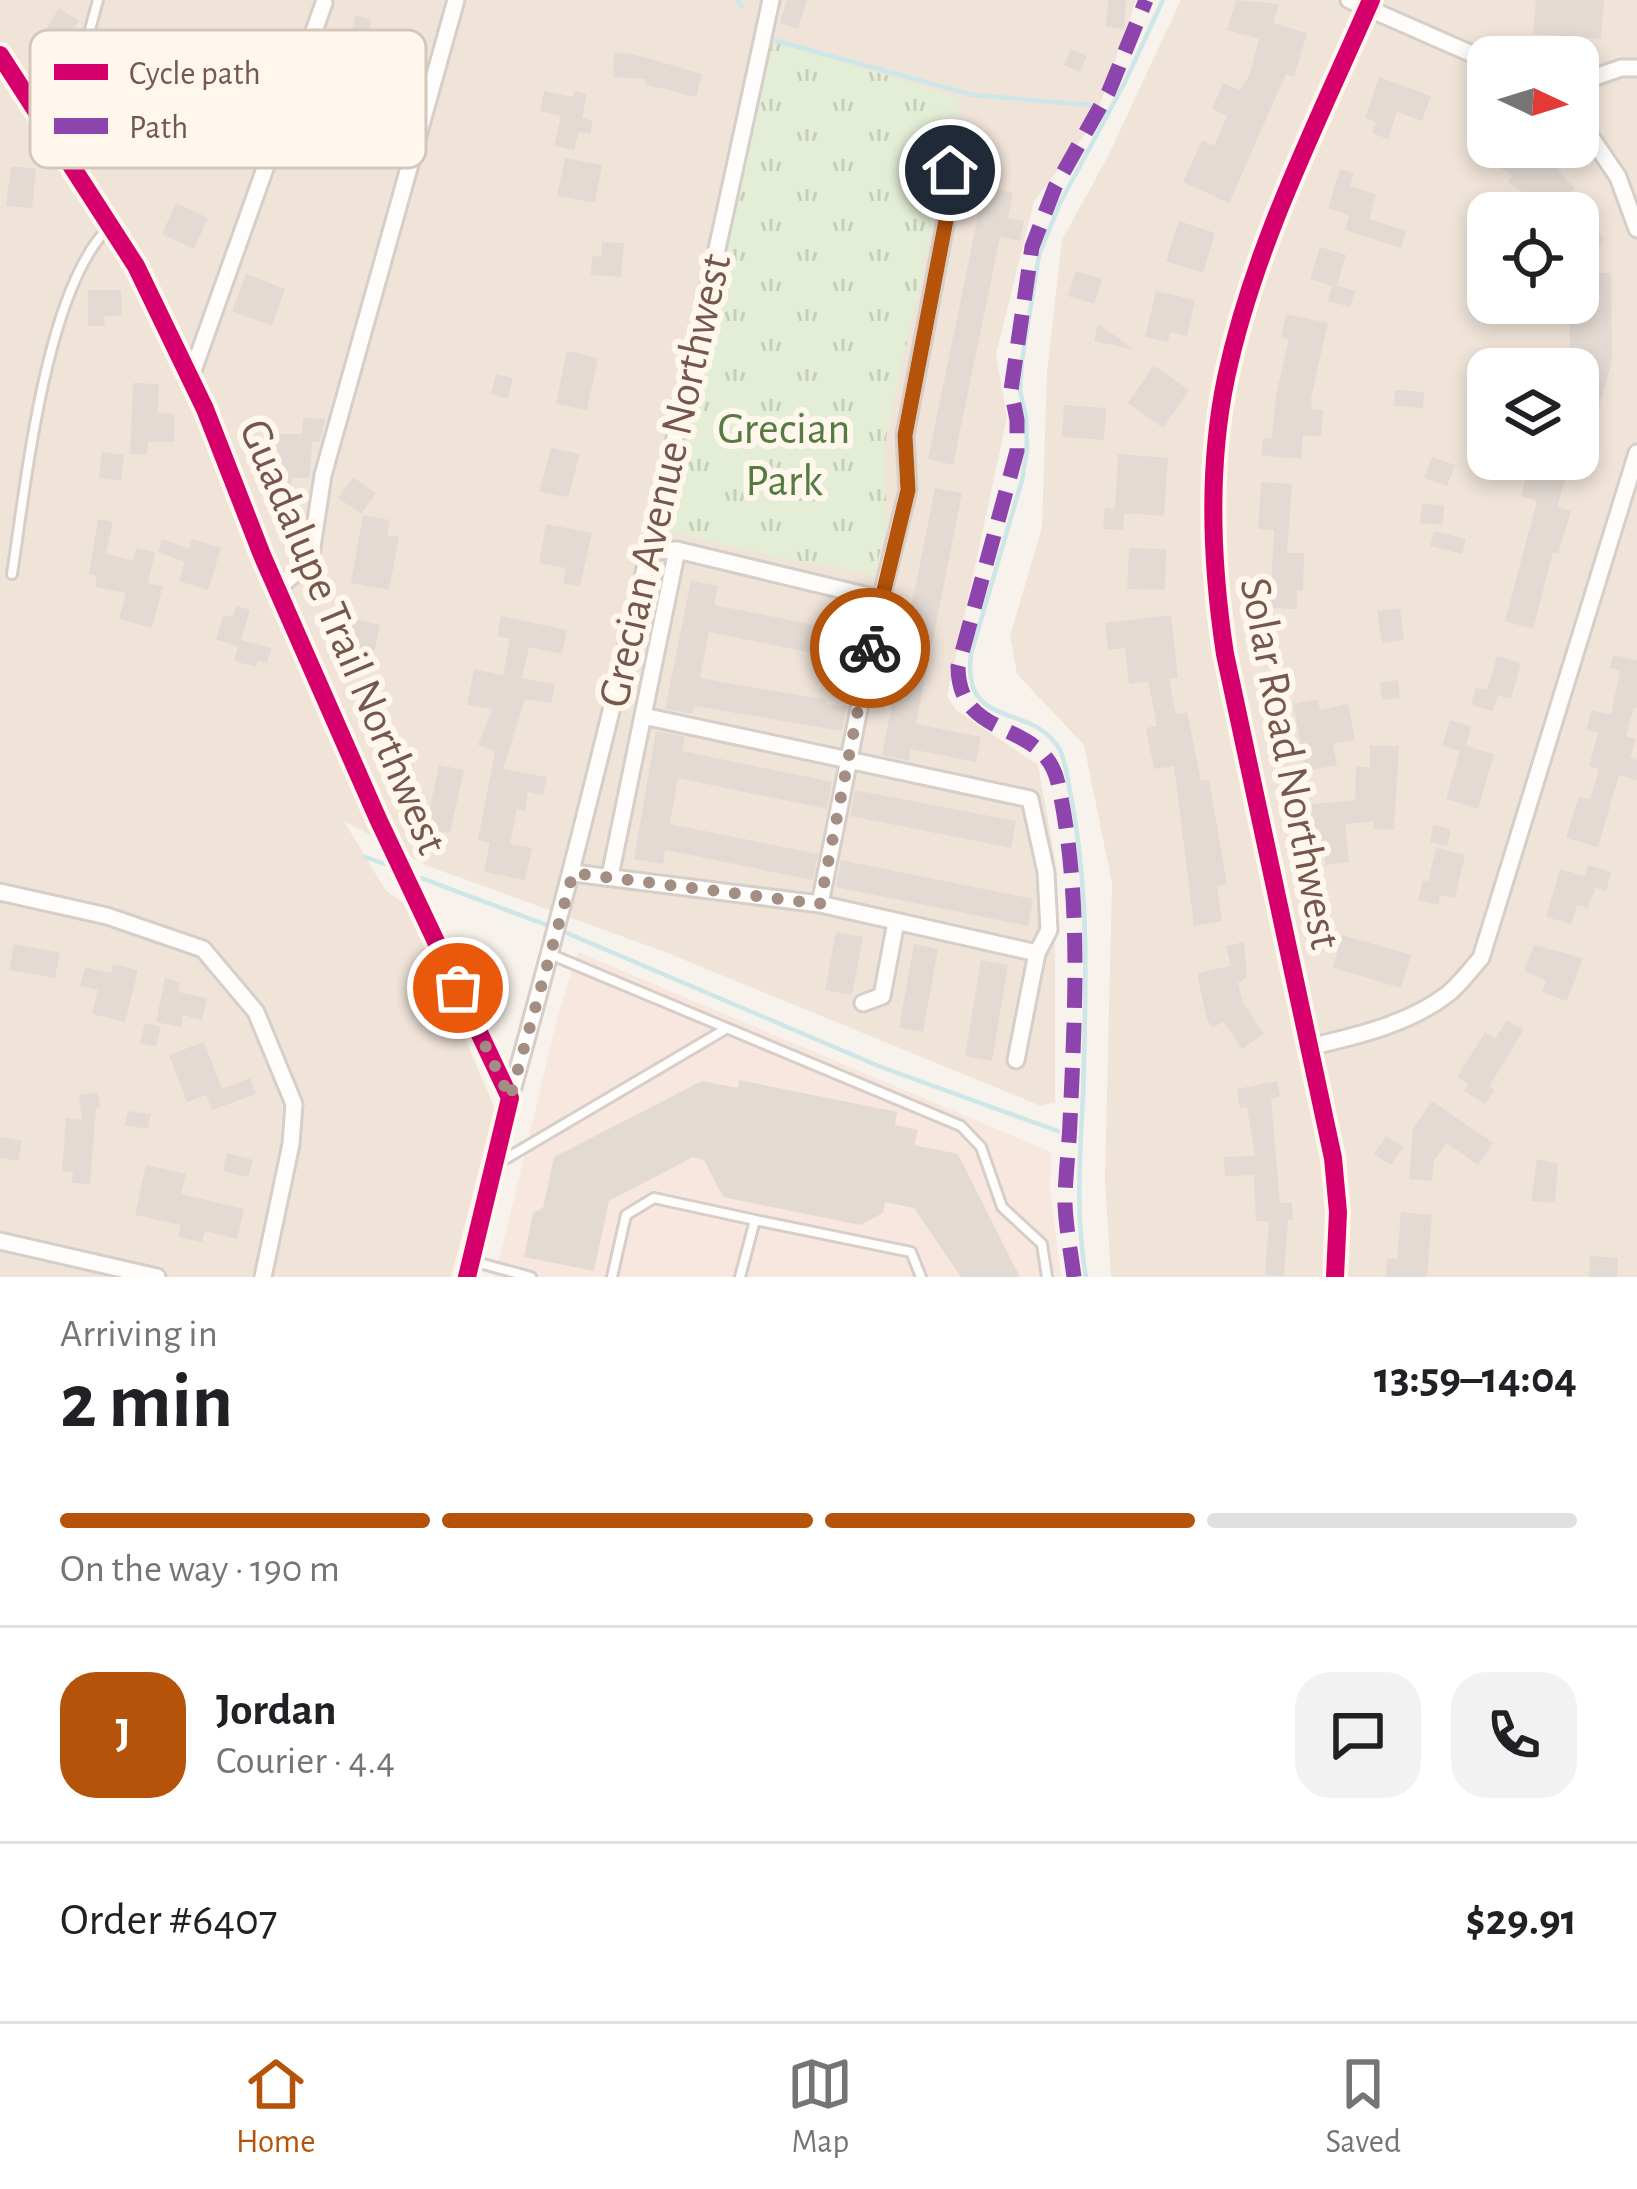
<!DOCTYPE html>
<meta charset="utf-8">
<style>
body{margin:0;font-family:"Alegreya Sans",sans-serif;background:#f2f2f2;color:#202124;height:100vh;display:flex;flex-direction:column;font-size:45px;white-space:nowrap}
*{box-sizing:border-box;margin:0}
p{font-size:39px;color:#757577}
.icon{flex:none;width:66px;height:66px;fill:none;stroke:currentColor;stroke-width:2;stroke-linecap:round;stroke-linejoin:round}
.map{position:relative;height:1277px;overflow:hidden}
.details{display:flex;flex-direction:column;background:#fff;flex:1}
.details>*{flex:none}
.needle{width:78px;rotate:94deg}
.fabs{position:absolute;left:1467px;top:36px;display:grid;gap:24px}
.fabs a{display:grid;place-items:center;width:132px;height:132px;border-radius:24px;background:#fff;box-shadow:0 6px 18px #0003;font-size:60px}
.pin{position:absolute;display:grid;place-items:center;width:102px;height:102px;color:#fff;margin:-51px;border:6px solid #fff;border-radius:50%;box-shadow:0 3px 12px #0007}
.courier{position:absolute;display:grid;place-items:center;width:120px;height:120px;margin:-60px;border:9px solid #b45309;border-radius:50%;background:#fff;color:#222;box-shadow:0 3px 15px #0007}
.summary em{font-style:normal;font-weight:700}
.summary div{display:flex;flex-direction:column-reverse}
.summary{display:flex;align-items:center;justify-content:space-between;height:204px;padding:0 60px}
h1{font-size:78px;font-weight:700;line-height:90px}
.bar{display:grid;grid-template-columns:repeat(4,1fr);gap:18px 12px;align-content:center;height:144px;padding:0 60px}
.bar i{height:15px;border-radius:9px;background:#e0e0e0}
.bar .active{background:#b45309}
.bar p{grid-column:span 4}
.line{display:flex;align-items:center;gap:30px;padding:0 60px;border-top:3px solid #e0e0e0}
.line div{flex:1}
.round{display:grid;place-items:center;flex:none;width:126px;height:126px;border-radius:36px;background:#f2f2f2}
.dock{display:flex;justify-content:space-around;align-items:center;height:168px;border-top:3px solid #e0e0e0;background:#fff;font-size:33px;color:#757577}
.dock a{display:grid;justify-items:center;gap:6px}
.dock .active{color:#b45309}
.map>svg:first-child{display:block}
.residential{fill:#f0e4d9;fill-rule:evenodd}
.commercial{fill:#f7e7df}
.park{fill:url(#park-tufts)}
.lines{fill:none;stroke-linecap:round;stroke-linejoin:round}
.stream{stroke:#cde6e8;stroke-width:4.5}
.building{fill:#e3dad3}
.service-casing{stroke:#d6cec8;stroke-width:14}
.minor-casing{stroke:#d6cec8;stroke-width:21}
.tertiary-casing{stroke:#d6cec8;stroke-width:24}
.service{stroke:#fefdfc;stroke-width:8}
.minor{stroke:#fefdfc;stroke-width:15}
.tertiary{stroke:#fefdfc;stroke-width:18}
.quiet{stroke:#8e44ad;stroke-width:15;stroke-dasharray:30 15;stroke-linecap:butt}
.cycleway-casing{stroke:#fff7ec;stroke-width:26}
.cycleway{stroke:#d6006c;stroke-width:18}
.done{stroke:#a28e83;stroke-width:12;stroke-dasharray:0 21.6}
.route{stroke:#b45309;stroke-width:15}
.labels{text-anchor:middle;stroke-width:12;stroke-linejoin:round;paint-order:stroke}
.park-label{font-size:45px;fill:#557b43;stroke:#fff7ec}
.street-label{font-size:45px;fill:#75584b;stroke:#fff7ec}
.key{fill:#fff7ec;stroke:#d6c7bc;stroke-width:3}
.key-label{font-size:33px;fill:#75584b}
</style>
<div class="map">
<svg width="1637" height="1277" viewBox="0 0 1637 1277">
<defs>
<pattern id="park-tufts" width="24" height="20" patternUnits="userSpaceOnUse" patternTransform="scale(3)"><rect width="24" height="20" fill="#e4eed6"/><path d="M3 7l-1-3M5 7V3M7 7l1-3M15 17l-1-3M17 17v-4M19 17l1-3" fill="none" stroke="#c7ceb9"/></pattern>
</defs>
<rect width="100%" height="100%" fill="#f7f2eb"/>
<path class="residential" d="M 0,0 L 1136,0 L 1093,124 L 1034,201 L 996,354 L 1007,418 L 947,696 L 956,710 L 1038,765 L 1055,859 L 1055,1102 L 1041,1106 L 665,952 L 428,866 L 344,821 L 386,891 L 409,906 L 495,1109 L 451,1277 L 0,1277 Z
M 1181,0 L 1637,0 L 1637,1277 L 1111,1277 L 1105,1178 L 1112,883 L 1084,745 L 1017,674 L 1010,636 L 1042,527 L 1047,372 L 1062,240 L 1108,156 ZM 1488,57 L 1578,57 L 1578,147 L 1488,147 ZM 1488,213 L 1578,213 L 1578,303 L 1488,303 ZM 1488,369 L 1578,369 L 1578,459 L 1488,459 Z"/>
<path class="commercial" d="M 578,952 L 1051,1152 L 1050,1189 L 1061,1277 L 495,1277 L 559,1012 Z"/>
<path class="park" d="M 773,40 L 960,98 L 955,140 L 928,152 L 923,168 L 938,198 L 884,448 L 887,525 L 874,574 L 780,558 L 666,530 Z"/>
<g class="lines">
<path class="stream" d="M 737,0 L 742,6
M 773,40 L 973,95 L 1090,105
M 365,857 L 385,864
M 421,878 L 552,927
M 562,931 L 881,1067 L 1058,1131
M 1086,1277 C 1075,1215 1080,1157 1083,1095 C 1086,991 1090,888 1069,786 C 1067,774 1065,760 1060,750 C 1033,701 961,732 971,654 L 1022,480 L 1027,450 L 1026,417 L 1020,390 L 1022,361 L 1039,255 L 1060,203 L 1125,82 L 1163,0"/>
</g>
<path class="building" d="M 787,0 L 807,0 L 798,29 L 780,23 Z
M 1108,0 L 1126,0 L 1124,29 L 1106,27 Z
M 1236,0 L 1279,4 L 1273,23 L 1307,33 L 1294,77 L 1286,74 L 1229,203 L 1183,182 L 1202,140 L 1214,146 L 1227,116 L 1212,109 L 1223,83 L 1240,90 L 1249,76 L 1259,39 L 1227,30 Z
M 1536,0 L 1604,0 L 1601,39 L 1533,34 Z
M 59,8 L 79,21 L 56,56 L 37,44 Z
M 356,15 L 372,20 L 367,37 L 351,32 Z
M 1071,49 L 1087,56 L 1080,72 L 1064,65 Z
M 614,53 L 633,54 L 702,74 L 696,97 L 644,84 L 646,79 L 613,77 Z
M 1379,77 L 1431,96 L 1422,121 L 1397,112 L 1388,139 L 1372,133 L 1376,122 L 1365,118 Z
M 544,91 L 573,97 L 575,91 L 587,94 L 582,118 L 593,121 L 590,134 L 579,132 L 574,150 L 554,146 L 561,116 L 540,111 Z
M 1488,111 L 1488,149 L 1470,137 Z
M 1490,147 L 1530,147 L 1549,160 L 1575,189 L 1566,197 L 1605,240 L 1584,259 L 1578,252 L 1578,213 L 1516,213 L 1532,199 L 1508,182 L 1512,176 L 1484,156 Z
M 565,158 L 602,165 L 595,203 L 557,196 Z
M 11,166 L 36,169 L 32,208 L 6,206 Z
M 1340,169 L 1354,173 L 1350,186 L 1376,194 L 1369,219 L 1406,231 L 1401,248 L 1345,230 L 1349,215 L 1328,208 Z
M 984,187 L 1013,193 L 1008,218 L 1024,221 L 1020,241 L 1000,237 L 953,465 L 928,459 Z
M 176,203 L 208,218 L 194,249 L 162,234 Z
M 1179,221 L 1215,233 L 1203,273 L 1166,261 Z
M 602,242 L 624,243 L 621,277 L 591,275 L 592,256 L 601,257 Z
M 1320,247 L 1346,255 L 1337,285 L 1355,291 L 1350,307 L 1328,301 L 1332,286 L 1310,279 Z
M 1076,271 L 1102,279 L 1094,304 L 1068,296 Z
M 1590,273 L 1611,273 L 1612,361 L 1582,468 L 1578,467 L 1578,369 L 1559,369 L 1563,354 L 1570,356 L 1570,303 L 1578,303 L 1578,289 L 1590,289 Z
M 246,274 L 285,289 L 272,326 L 232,311 Z
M 88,290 L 121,290 L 122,316 L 104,316 L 105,326 L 88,326 Z
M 1156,291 L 1195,300 L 1187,336 L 1170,332 L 1168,342 L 1145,337 Z
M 1286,314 L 1328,323 L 1311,398 L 1312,409 L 1323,410 L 1321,437 L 1303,435 L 1301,459 L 1261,455 L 1263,438 L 1272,439 L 1276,394 L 1289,339 L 1281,338 Z
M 1098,324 L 1135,350 L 1094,341 Z
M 567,351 L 598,358 L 587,410 L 556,404 Z
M 1154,365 L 1189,390 L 1163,428 L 1128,403 Z
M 496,374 L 513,378 L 508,399 L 491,394 Z
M 133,383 L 159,384 L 158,413 L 175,414 L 174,442 L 148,441 L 147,455 L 130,454 Z
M 1395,390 L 1424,392 L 1423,408 L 1394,406 Z
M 1064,405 L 1106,408 L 1104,440 L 1062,437 Z
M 303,418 L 325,419 L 320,442 L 312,442 L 310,478 L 292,478 L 291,492 L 272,492 L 274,434 L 302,434 Z
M 551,448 L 580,454 L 568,497 L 539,492 Z
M 102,452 L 124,455 L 121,481 L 99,478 Z
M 1118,454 L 1168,458 L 1164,516 L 1124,513 L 1123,530 L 1103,529 L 1105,508 L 1115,509 Z
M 1432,457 L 1455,465 L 1447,486 L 1424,478 Z
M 1531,459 L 1571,459 L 1557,507 L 1571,511 L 1558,554 L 1553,552 L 1533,629 L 1505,621 L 1537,501 L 1521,496 Z
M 353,477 L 376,493 L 361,514 L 338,498 Z
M 1261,482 L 1292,484 L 1287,553 L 1304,553 L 1303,591 L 1297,590 L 1297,609 L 1270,608 L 1274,530 L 1258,529 Z
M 935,488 L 962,493 L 916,724 L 981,737 L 976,762 L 911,749 L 909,761 L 882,755 Z
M 1422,504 L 1444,505 L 1443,525 L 1420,523 Z
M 363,515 L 390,520 L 387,535 L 399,537 L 389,590 L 351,583 Z
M 98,519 L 113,522 L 106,554 L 133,560 L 136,548 L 155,552 L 148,583 L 163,586 L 152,628 L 119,619 L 126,593 L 95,587 L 97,576 L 89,574 Z
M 546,524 L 592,533 L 580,586 L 563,583 L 566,568 L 539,563 Z
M 1434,531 L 1466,539 L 1462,554 L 1430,546 Z
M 162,539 L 189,549 L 192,539 L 221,548 L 208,590 L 179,581 L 185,562 L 158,552 Z
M 1129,548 L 1166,549 L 1165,590 L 1127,589 Z
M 691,580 L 718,586 L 714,605 L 862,634 L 856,662 L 709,632 L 700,678 L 826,700 L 826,704 L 847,707 L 842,731 L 694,706 L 693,714 L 665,709 Z
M 236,606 L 250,610 L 241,640 L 272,648 L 267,663 L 258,660 L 256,667 L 234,661 L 238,646 L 216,640 L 223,615 L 233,617 Z
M 1400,608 L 1404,640 L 1382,643 L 1377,611 Z
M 1171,615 L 1178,678 L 1169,679 L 1176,714 L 1187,712 L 1201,781 L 1209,780 L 1227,884 L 1217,886 L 1222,921 L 1194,926 L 1174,766 L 1154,769 L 1146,728 L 1157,726 L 1148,681 L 1129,684 L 1125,648 L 1108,650 L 1105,623 Z
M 342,616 L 380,625 L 374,653 L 336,644 Z
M 501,616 L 567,630 L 562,654 L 529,647 L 522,678 L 555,684 L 551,703 L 525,699 L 503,769 L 547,777 L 543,795 L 528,792 L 525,811 L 517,809 L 510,844 L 532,848 L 525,880 L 484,872 L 490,843 L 478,840 L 495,751 L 478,745 L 492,709 L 467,705 L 474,669 L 503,675 L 510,639 L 497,636 Z
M 1613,655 L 1637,660 L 1637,708 L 1634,707 L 1626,736 L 1636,739 L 1630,758 L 1637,760 L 1637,780 L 1619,775 L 1598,847 L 1566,838 L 1579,796 L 1590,799 L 1599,769 L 1589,766 L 1598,733 L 1586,730 L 1592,710 L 1611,715 L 1620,670 L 1610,668 Z
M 1497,656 L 1521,663 L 1511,699 L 1498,695 L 1493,711 L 1471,705 L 1476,687 L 1487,690 Z
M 1398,680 L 1400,698 L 1382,700 L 1380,683 Z
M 1318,699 L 1320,710 L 1348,704 L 1355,740 L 1333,744 L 1337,765 L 1306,771 L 1293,704 Z
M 1450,720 L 1471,726 L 1466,746 L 1494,754 L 1478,809 L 1446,799 L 1460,751 L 1442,746 Z
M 656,731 L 685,737 L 682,751 L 832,782 L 827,809 L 678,778 L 670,824 L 818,854 L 813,880 L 665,850 L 663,864 L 634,859 Z
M 1370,745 L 1399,746 L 1394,830 L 1373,829 L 1374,821 L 1345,824 L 1349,862 L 1326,865 L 1323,842 L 1308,843 L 1305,805 L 1355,800 L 1356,767 L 1370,767 Z
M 439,765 L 464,770 L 450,833 L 426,828 Z
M 855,790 L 1016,821 L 1011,848 L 850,816 Z
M 1433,825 L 1451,829 L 1447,846 L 1430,842 Z
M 1436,848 L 1465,855 L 1455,898 L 1440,895 L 1438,905 L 1418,900 L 1423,880 L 1428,882 Z
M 841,860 L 1033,899 L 1028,926 L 836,887 Z
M 1588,865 L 1611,872 L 1606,891 L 1595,888 L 1588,908 L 1577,905 L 1571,924 L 1546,917 L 1560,869 L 1585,876 Z
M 836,932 L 863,937 L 852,995 L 825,990 Z
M 1342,935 L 1411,955 L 1401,988 L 1333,968 Z
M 1244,942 L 1247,977 L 1238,983 L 1243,1003 L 1264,1034 L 1242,1049 L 1223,1021 L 1213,1028 L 1207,1020 L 1197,973 L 1231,966 L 1226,946 Z
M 14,944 L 60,953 L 55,978 L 9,970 Z
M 914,944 L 938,949 L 923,1032 L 899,1028 Z
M 1534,945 L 1583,958 L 1567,1001 L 1542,992 L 1546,980 L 1524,971 Z
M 981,960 L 1008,965 L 992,1061 L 965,1056 Z
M 113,964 L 138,970 L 125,1022 L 92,1014 L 98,990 L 80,986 L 85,967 L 111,973 Z
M 165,978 L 180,982 L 178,992 L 207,998 L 202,1020 L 183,1015 L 181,1027 L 156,1022 Z
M 1507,1020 L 1524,1030 L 1489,1086 L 1495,1090 L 1485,1104 L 1464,1091 L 1468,1084 L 1457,1077 L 1485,1032 L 1495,1039 Z
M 145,1023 L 161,1027 L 156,1047 L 140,1043 Z
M 204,1042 L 222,1089 L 250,1078 L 256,1094 L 212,1110 L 206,1095 L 187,1102 L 169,1055 Z
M 739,1080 L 897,1112 L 895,1125 L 918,1130 L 914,1145 L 958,1154 L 1020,1277 L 961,1277 L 914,1208 L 885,1202 L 883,1213 L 860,1225 L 723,1197 L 704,1160 L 693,1157 L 609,1201 L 594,1271 L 524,1257 L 533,1213 L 543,1208 L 554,1157 L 702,1081 L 738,1088 Z
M 1277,1081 L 1280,1097 L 1271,1099 L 1280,1203 L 1292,1203 L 1293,1220 L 1288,1220 L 1284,1276 L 1265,1275 L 1269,1221 L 1256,1221 L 1254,1175 L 1225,1176 L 1224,1157 L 1255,1156 L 1247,1107 L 1240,1108 L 1237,1089 Z
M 98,1092 L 100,1108 L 96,1109 L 90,1184 L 72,1183 L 73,1172 L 62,1172 L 66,1118 L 82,1120 L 79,1095 Z
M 1432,1101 L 1493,1143 L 1478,1165 L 1446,1143 L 1434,1161 L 1432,1181 L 1409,1179 L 1413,1128 Z
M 128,1111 L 151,1114 L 148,1129 L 125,1125 Z
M 1386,1136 L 1403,1147 L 1391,1165 L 1374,1154 Z
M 0,1137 L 22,1141 L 18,1161 L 0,1158 Z
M 227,1153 L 253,1160 L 248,1177 L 223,1171 Z
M 1537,1159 L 1558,1164 L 1555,1203 L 1531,1201 Z
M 146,1165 L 186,1174 L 181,1194 L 244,1209 L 237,1239 L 205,1231 L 202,1242 L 178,1237 L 181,1225 L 135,1215 Z
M 1401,1212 L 1432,1215 L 1427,1277 L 1386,1277 L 1387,1258 L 1397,1259 Z
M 1590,1256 L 1618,1258 L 1617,1277 L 1589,1277 Z"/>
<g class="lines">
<g class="service-casing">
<path id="service" d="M 53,135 L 69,107 L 98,0
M 12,574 C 26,484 45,290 109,227
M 552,955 L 961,1126 L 981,1147 L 1002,1207 L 1042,1244 L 1047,1277
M 500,1162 L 724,1030
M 472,1261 L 531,1277
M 612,1277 L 626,1215 L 654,1198 L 755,1220
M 740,1277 L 755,1220 L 911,1252 L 921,1277"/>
</g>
<g class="minor-casing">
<path id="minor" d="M 1349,0 L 1488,61
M 1578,83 L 1621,68 L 1637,68
M 1578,118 L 1618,177 L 1637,229
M 190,379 L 324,3
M 652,551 L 677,550 L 881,599
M 278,588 L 310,560 L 323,475 L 456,0
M 643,716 L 1030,799 L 1046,872 L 1049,930 L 1037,953 L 1016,1060
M 573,873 L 820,904 L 1037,953
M 610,876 L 677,550
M 0,892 L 107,916 L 203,949 L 256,1012 L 294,1104 L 291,1144 L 263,1277
M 820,904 L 881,599 L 908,490 L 905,435 L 951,194 L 950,170
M 863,1003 L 882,996 L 896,922
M 1309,1047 C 1356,1036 1410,1024 1449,993 C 1461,983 1471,969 1481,958 L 1637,453
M 510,1098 C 612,735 692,368 771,0
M 0,1241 L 157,1277
M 1335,1277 L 1338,1212 L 1333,1158 L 1225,654 C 1211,562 1207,469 1226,378 C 1254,246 1317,124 1371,0"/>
</g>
<g class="tertiary-casing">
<path id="tertiary" d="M 0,55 L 136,266 L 205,409 L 262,555 L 378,819 L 510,1098 L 467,1277"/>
</g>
<use href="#service" class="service"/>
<use href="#minor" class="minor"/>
<use href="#tertiary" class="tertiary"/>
<path class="quiet" d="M 1074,1277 C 1071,1253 1066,1228 1065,1204 C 1065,1177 1069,1149 1070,1122 C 1075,1010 1082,893 1058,783 C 1043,717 959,743 958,667 L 1017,451 L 1017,420 L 1011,390 L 1032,247 L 1055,187 L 1109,91 L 1146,0"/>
<g class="cycleway-casing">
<path id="cycleway" d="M 0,55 L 136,266 L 205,409 L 262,555 L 378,819 L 510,1098 L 467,1277
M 1335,1277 L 1338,1212 L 1333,1158 L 1225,654 C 1211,562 1207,469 1226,378 C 1254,246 1317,124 1371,0"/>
</g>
<use href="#cycleway" class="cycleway"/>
</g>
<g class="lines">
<path class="done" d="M 458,988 L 510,1098 L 573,873 L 820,904 L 870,648"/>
<path class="route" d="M 870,648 L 908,490 L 905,435 L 951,194 L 950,170"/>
</g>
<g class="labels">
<g class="park-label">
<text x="784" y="443">Grecian<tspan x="784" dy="52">Park</tspan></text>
</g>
<g class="street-label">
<text transform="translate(663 480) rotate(-77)" y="16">Grecian Avenue Northwest</text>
<text transform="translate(345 636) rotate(67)" y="16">Guadalupe Trail Northwest</text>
<text transform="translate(1292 763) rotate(79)" y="16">Solar Road Northwest</text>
</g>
</g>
<rect x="30" y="30" width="396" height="138" rx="18" class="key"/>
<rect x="54" y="64" width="54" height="16" fill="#d6006c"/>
<rect x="54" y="118" width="54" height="16" fill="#8e44ad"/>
<g class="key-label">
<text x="129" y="84">Cycle path</text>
<text x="129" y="138">Path</text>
</g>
</svg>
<div class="fabs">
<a><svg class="needle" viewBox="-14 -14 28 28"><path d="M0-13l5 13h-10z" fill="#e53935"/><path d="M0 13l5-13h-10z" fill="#757577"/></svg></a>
<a><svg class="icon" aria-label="locate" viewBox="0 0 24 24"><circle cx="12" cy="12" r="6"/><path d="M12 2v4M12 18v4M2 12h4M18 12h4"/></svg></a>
<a><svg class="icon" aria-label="layers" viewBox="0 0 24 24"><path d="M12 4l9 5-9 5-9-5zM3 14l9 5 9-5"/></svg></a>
</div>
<div class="pin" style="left:458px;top:988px;background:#ea580c"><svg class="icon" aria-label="bag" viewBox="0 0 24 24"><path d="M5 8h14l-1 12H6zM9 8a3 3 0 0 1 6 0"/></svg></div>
<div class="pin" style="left:950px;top:170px;background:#1f2937"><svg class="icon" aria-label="home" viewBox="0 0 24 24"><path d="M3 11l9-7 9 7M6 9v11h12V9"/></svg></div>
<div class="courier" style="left:870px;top:648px"><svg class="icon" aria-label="bike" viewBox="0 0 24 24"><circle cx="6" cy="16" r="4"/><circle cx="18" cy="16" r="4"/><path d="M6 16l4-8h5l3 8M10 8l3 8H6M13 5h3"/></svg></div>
</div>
<section class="details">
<div class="summary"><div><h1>2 min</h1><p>Arriving in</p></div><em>13:59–14:04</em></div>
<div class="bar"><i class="active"></i><i class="active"></i><i class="active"></i><i></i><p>On the way · 190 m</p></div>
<div class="line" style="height:216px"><b class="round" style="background:#b45309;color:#fff">J</b><div><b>Jordan</b><p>Courier · 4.4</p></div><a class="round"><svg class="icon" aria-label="chat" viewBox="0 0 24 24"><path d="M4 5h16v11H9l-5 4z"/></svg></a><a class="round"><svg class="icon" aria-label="phone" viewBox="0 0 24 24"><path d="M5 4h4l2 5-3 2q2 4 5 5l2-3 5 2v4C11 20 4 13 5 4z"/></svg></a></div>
<div class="line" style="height:156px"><div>Order #6407</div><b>$29.91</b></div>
</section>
<nav class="dock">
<a class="active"><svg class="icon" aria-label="home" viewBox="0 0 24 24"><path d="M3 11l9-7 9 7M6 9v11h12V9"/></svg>Home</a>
<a><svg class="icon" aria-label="map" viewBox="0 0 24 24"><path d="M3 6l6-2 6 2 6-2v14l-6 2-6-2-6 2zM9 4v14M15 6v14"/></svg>Map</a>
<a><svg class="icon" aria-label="saved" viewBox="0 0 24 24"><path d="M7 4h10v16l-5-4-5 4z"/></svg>Saved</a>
</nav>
